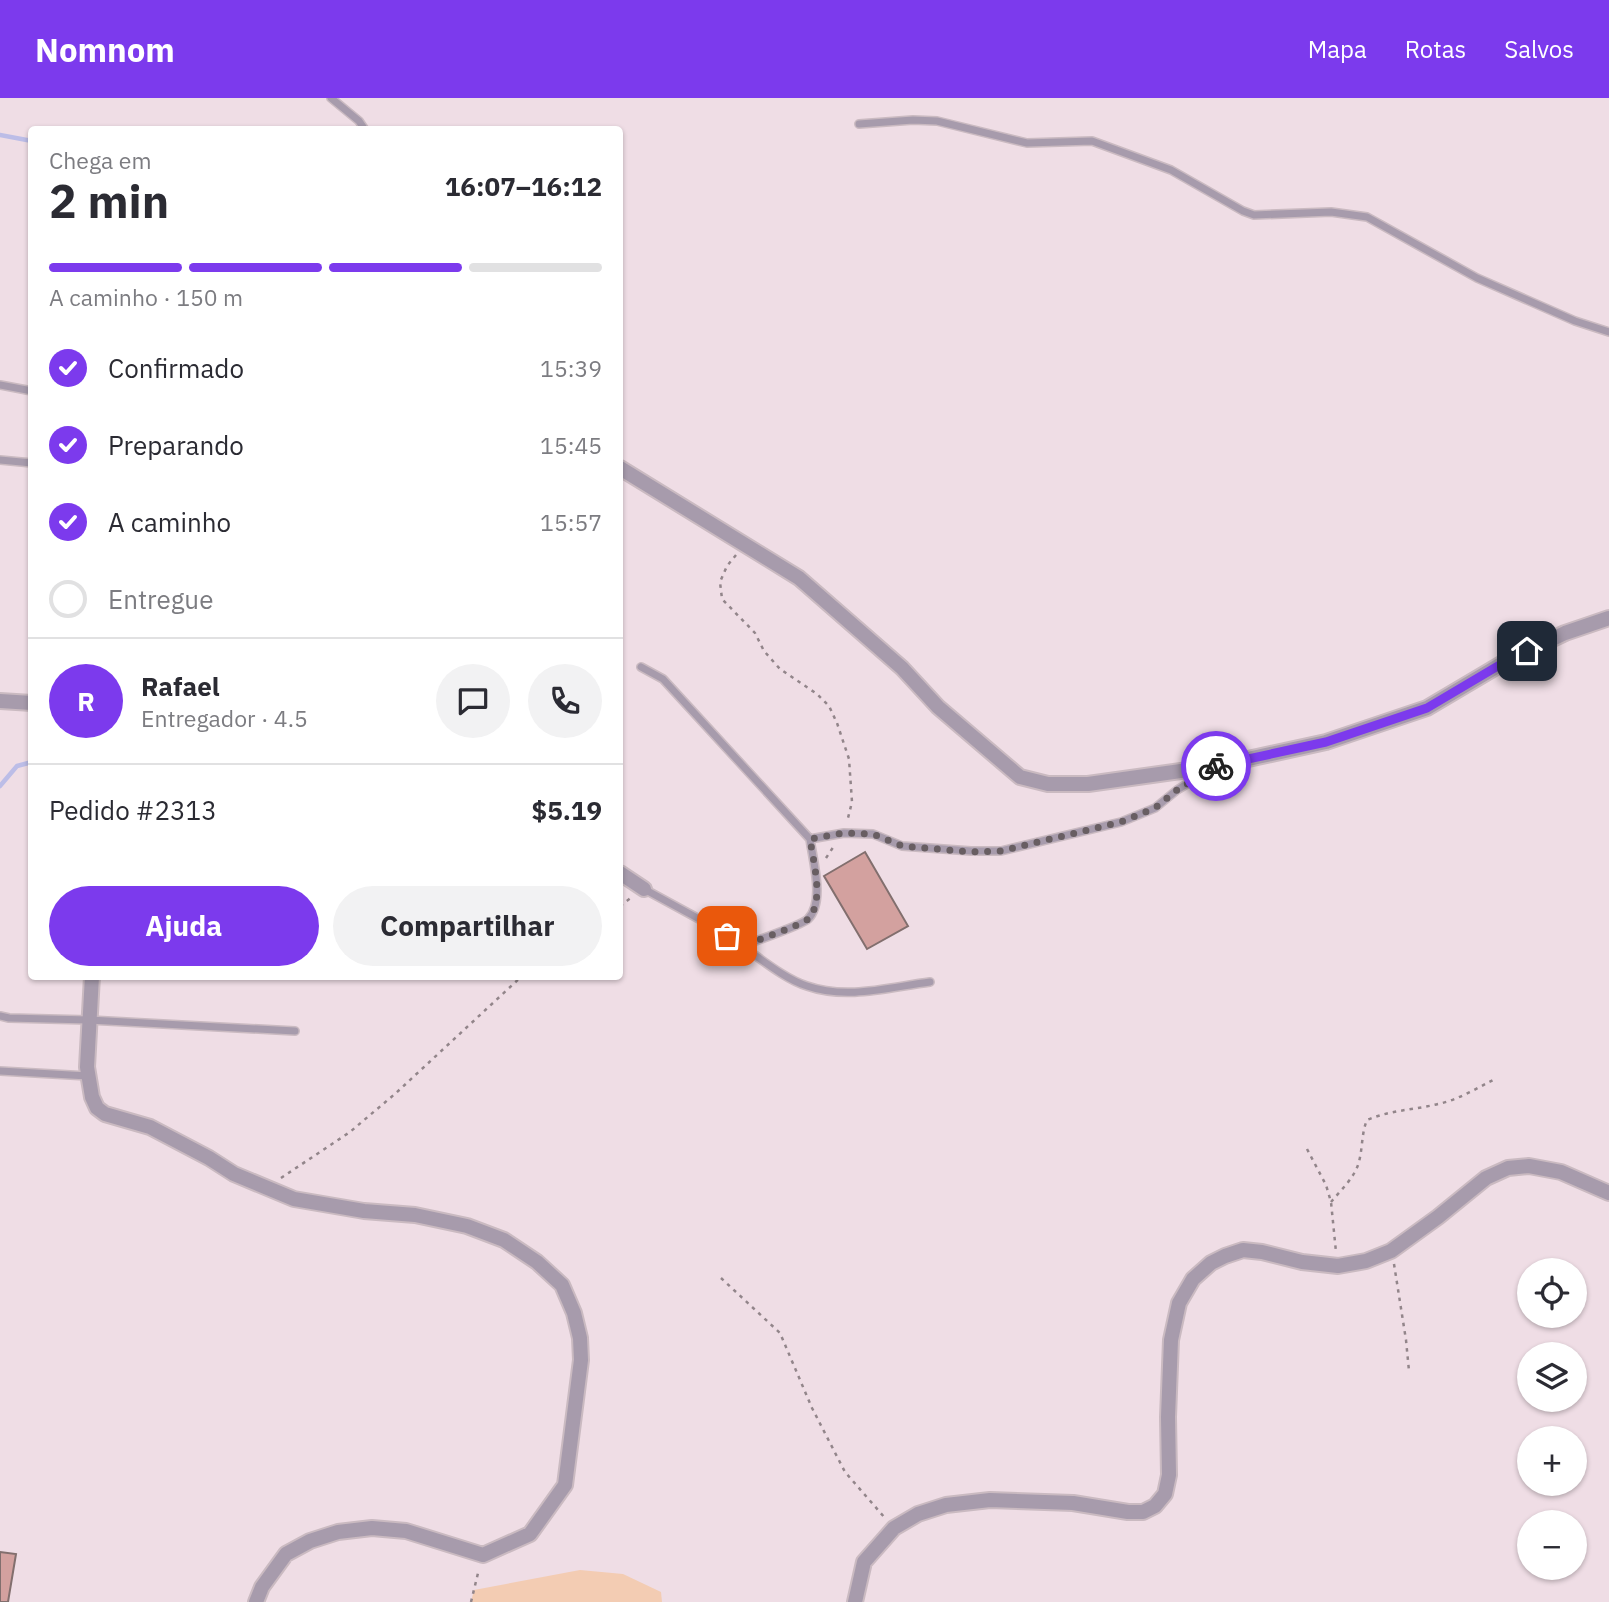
<!DOCTYPE html>
<html lang="pt">
<meta charset="utf-8">
<style>
body{margin:0;font-family:"IBM Plex Sans",sans-serif;background:#f2f2f3;color:#2b2b33;height:100vh;display:flex;flex-direction:column;font-size:26px;white-space:nowrap}
*{box-sizing:border-box;margin:0}
p{font-size:23px;color:#7c7c81}
.icon{flex:none;width:38px;height:38px;fill:none;stroke:currentColor;stroke-width:2;stroke-linecap:round;stroke-linejoin:round}
.map{position:relative;flex:1;overflow:hidden}
.sheet{position:absolute;left:28px;top:28px;width:595px;height:854px;display:flex;flex-direction:column;background:#fff;border-radius:7px;box-shadow:0 2px 5px #0004}
.sheet>*{flex:none}
.controls{position:absolute;left:1517px;top:1160px;display:grid;gap:14px}
.controls a{display:grid;place-items:center;width:70px;height:70px;border-radius:50%;background:#fff;box-shadow:0 2px 5px #0004;font-size:35px}
.pin{position:absolute;display:grid;place-items:center;width:60px;height:60px;color:#fff;margin:-30px;border-radius:14px;box-shadow:0 4px 10px #0006}
.courier{position:absolute;display:grid;place-items:center;width:70px;height:70px;margin:-35px;border:5px solid #7c3aed;border-radius:50%;background:#fff;color:#222;box-shadow:0 2px 9px #0007}
.summary em{font-style:normal;font-weight:700}
.summary div{display:flex;flex-direction:column-reverse}
.summary{display:flex;align-items:center;justify-content:space-between;height:119px;padding:0 21px}
h1{font-size:46px;font-weight:700;line-height:52px}
.bar{display:grid;grid-template-columns:repeat(4,1fr);gap:10px 7px;align-content:center;height:84px;padding:0 21px}
.bar i{height:9px;border-radius:5px;background:#e1e1e2}
.bar .active{background:#7c3aed}
.bar p{grid-column:span 4}
.line{display:flex;align-items:center;gap:18px;padding:0 21px;border-top:2px solid #e1e1e2}
.line div{flex:1}
.round{display:grid;place-items:center;flex:none;width:74px;height:74px;border-radius:37px;background:#f2f2f3}
ol{padding:0 21px;list-style:none}
li{display:flex;align-items:center;gap:21px;height:77px}
li p{margin-inline-start:auto}
li .icon{padding:7px;border-radius:50%;background:#7c3aed;color:#fff;stroke-width:4}
li:last-child{color:#7c7c81}
li i{width:38px;height:38px;border:4px solid #e1e1e2;border-radius:50%}
.cta{display:flex;gap:14px;margin-top:auto;padding:14px 21px}
.cta a{flex:1;height:80px;border-radius:42px;background:#7c3aed;color:#fff;font-size:28px;font-weight:700;line-height:80px;text-align:center}
.cta a+a{background:#f2f2f3;color:#2b2b33}
header{display:flex;align-items:center;gap:42px;box-sizing:border-box;height:98px;padding:0 35px;background:#7c3aed;color:#fff}
header strong{font-size:33px}
nav{display:flex;gap:38px;margin-inline-start:auto;font-size:24px}
.map>svg:first-child{display:block}
.green{fill:#f3ccb3}
.lines{fill:none;stroke-linecap:round;stroke-linejoin:round}
.stream{stroke:#bcbde7;stroke-width:4.5}
.building{fill:#d3a19f;stroke:#826f6e;stroke-width:2}
.service-casing{stroke:#cabac1;stroke-width:10}
.minor-casing{stroke:#cabac1;stroke-width:18}
.path{stroke:#92858a;stroke-width:2.5;stroke-dasharray:3.5 5;stroke-linecap:butt}
.service{stroke:#a79bac;stroke-width:7}
.minor{stroke:#a79bac;stroke-width:14}
.done{stroke:#685e62;stroke-width:7;stroke-dasharray:0 12.6}
.route{stroke:#7c3aed;stroke-width:9}
</style>
<header>
<strong>Nomnom</strong>
<nav><a>Mapa</a><a>Rotas</a><a>Salvos</a></nav>
</header>
<div class="map">
<svg width="1609" height="1504" viewBox="0 0 1609 1504">
<rect width="100%" height="100%" fill="#efdde5"/>
<path class="green" d="M 580,1472 L 623,1476 L 661,1494 L 662,1504 L 471,1504 L 474,1492 Z"/>
<g class="lines">
<path class="stream" d="M 0,37 L 32,43
M 0,688 L 17,668 L 32,664"/>
</g>
<path class="building" d="M 865,754 L 908,828 L 867,851 L 824,778 Z
M 0,1454 L 16,1456 L 8,1504 L 0,1504 Z"/>
<g class="lines">
<g class="service-casing">
<path id="service" d="M 331,0 L 359,23 L 365,32
M 859,26 L 913,22 L 937,23 L 1027,45 L 1092,43 L 1171,72 L 1243,113 L 1254,117 L 1331,114 L 1367,119 L 1477,180 L 1575,223 L 1609,234
M 0,287 L 32,293
M 0,362 L 32,365
M 641,569 L 663,581 L 810,741
M 644,791 L 712,828 L 742,848 C 753,844 802,827 808,821 C 825,804 813,763 810,741 L 844,735 L 873,736 L 902,748 L 971,753 L 1001,753 L 1121,724 L 1155,710 L 1177,692 L 1210,672
M 742,848 C 761,861 785,881 807,888 C 847,902 890,889 930,884
M 0,918 L 9,920 L 89,922 L 295,933
M 0,973 L 88,978"/>
</g>
<g class="minor-casing">
<path id="minor" d="M 620,370 L 799,480 L 902,570 L 938,609 L 1020,679 L 1048,686 L 1088,686 L 1216,668 L 1326,644 L 1427,610 L 1508,562 L 1565,535 L 1609,520
M 0,603 L 32,605
M 620,775 L 644,791
M 92,878 L 87,969 L 92,999 L 97,1010 L 105,1016 L 150,1029 L 209,1060 L 234,1076 L 294,1101 L 364,1113 L 415,1117 L 467,1128 L 504,1142 L 537,1164 L 562,1187 L 574,1215 L 580,1240 L 581,1262 L 565,1387 L 530,1436 L 483,1457 L 406,1433 L 372,1430 L 338,1434 L 310,1443 L 286,1456 L 262,1489 L 256,1504
M 855,1504 L 864,1464 L 894,1430 L 918,1416 L 946,1407 L 990,1402 L 1073,1405 L 1128,1414 L 1143,1414 L 1155,1408 L 1165,1396 L 1169,1377 L 1168,1319 L 1171,1242 L 1179,1205 L 1193,1181 L 1211,1165 L 1225,1158 L 1243,1152 L 1262,1154 L 1302,1164 L 1338,1168 L 1366,1163 L 1391,1153 L 1438,1119 L 1486,1080 L 1508,1070 L 1529,1068 L 1561,1074 L 1609,1095"/>
</g>
<path class="path" d="M 736,457 L 727,468 L 720,484 L 722,501 L 755,535 L 764,553 L 780,571 L 817,596 L 829,608 L 837,625 L 849,661 L 852,704 L 847,724
M 826,760 L 834,748
M 620,808 L 632,799
M 1307,1051 L 1326,1087 L 1331,1104 L 1336,1154
M 281,1080 L 350,1034 L 396,995 L 522,878
M 1331,1104 C 1341,1092 1353,1081 1358,1067 C 1363,1052 1361,1036 1367,1022 C 1390,1012 1414,1012 1438,1006 C 1458,1002 1477,990 1495,981
M 1394,1166 L 1406,1242 L 1409,1273
M 721,1180 L 780,1235 L 812,1310 L 845,1374 L 885,1420
M 471,1504 L 479,1471"/>
<use href="#service" class="service"/>
<use href="#minor" class="minor"/>
</g>
<g class="lines">
<path class="done" d="M 727,838 L 742,848 C 753,844 801,827 808,821 C 825,804 813,763 810,741 L 844,735 L 873,736 L 902,748 L 971,754 L 1001,753 L 1121,724 L 1155,710 L 1177,692 L 1216,668"/>
<path class="route" d="M 1216,668 L 1326,644 L 1427,610 L 1508,562 L 1527,553"/>
</g>
</svg>
<div class="controls">
<a><svg class="icon" aria-label="locate" viewBox="0 0 24 24"><circle cx="12" cy="12" r="6"/><path d="M12 2v4M12 18v4M2 12h4M18 12h4"/></svg></a>
<a><svg class="icon" aria-label="layers" viewBox="0 0 24 24"><path d="M12 4l9 5-9 5-9-5zM3 14l9 5 9-5"/></svg></a>
<a>+</a>
<a>−</a>
</div>
<div class="pin" style="left:727px;top:838px;background:#ea580c"><svg class="icon" aria-label="bag" viewBox="0 0 24 24"><path d="M5 8h14l-1 12H6zM9 8a3 3 0 0 1 6 0"/></svg></div>
<div class="pin" style="left:1527px;top:553px;background:#1f2937"><svg class="icon" aria-label="home" viewBox="0 0 24 24"><path d="M3 11l9-7 9 7M6 9v11h12V9"/></svg></div>
<div class="courier" style="left:1216px;top:668px"><svg class="icon" aria-label="bike" viewBox="0 0 24 24"><circle cx="6" cy="16" r="4"/><circle cx="18" cy="16" r="4"/><path d="M6 16l4-8h5l3 8M10 8l3 8H6M13 5h3"/></svg></div>
<section class="sheet">
<div class="summary"><div><h1>2 min</h1><p>Chega em</p></div><em>16:07–16:12</em></div>
<div class="bar"><i class="active"></i><i class="active"></i><i class="active"></i><i></i><p>A caminho · 150 m</p></div>
<ol>
<li><svg class="icon" aria-label="check" viewBox="0 0 24 24"><path d="M5 12l5 5 9-10"/></svg>Confirmado<p>15:39</p></li>
<li><svg class="icon" aria-label="check" viewBox="0 0 24 24"><path d="M5 12l5 5 9-10"/></svg>Preparando<p>15:45</p></li>
<li><svg class="icon" aria-label="check" viewBox="0 0 24 24"><path d="M5 12l5 5 9-10"/></svg>A caminho<p>15:57</p></li>
<li><i></i>Entregue</li>
</ol>
<div class="line" style="height:126px"><b class="round" style="background:#7c3aed;color:#fff">R</b><div><b>Rafael</b><p>Entregador · 4.5</p></div><a class="round"><svg class="icon" aria-label="chat" viewBox="0 0 24 24"><path d="M4 5h16v11H9l-5 4z"/></svg></a><a class="round"><svg class="icon" aria-label="phone" viewBox="0 0 24 24"><path d="M5 4h4l2 5-3 2q2 4 5 5l2-3 5 2v4C11 20 4 13 5 4z"/></svg></a></div>
<div class="line" style="height:91px"><div>Pedido #2313</div><b>$5.19</b></div>
<div class="cta"><a>Ajuda</a><a>Compartilhar</a></div>
</section>
</div>
